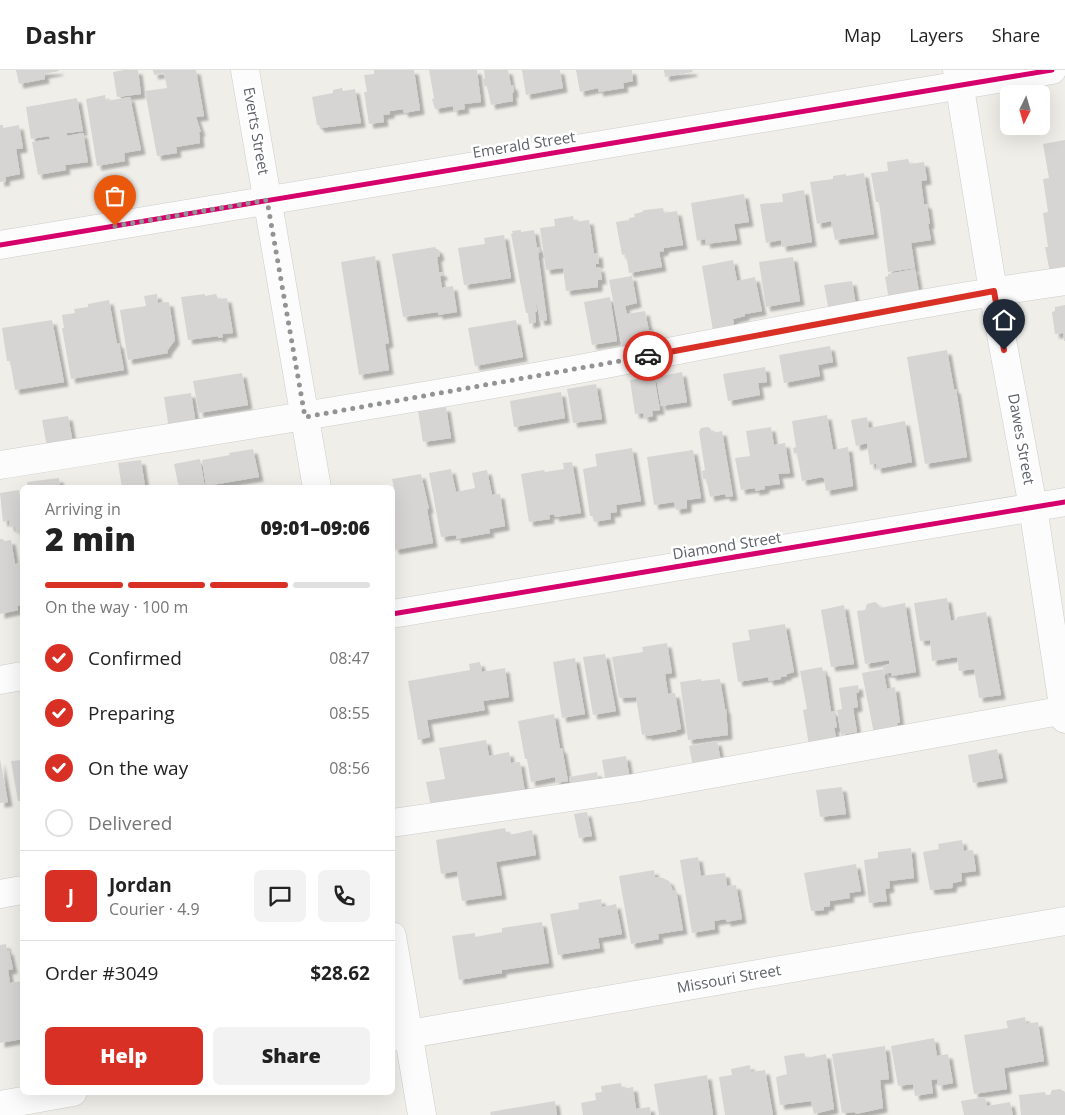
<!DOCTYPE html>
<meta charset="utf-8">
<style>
body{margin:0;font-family:"Open Sans",sans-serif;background:#f2f2f2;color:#222;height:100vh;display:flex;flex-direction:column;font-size:19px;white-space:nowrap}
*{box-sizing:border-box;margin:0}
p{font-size:16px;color:#767676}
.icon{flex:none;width:28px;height:28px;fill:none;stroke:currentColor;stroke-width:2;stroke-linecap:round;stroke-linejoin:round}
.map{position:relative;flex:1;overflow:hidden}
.panel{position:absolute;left:20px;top:415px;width:375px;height:610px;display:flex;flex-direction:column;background:#fff;border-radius:8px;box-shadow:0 5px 20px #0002}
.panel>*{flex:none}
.needle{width:32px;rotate:185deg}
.fabs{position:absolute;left:1000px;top:15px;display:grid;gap:10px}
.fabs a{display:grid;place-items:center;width:50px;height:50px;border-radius:8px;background:#fff;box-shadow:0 5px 20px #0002;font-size:25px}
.pin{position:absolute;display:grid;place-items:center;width:42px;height:42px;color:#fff;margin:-51px -21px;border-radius:50% 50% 50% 0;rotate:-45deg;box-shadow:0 0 5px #0007}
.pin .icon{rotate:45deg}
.courier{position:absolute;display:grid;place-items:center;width:50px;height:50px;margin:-25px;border:4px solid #d93025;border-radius:50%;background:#fff;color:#222;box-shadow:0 1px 6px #0007}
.summary em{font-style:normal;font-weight:800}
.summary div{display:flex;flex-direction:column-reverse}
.summary{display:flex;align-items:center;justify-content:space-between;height:85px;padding:0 25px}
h1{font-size:32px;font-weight:800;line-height:38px}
.bar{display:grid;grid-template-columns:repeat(4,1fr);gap:8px 5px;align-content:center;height:60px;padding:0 25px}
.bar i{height:6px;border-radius:4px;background:#e0e0e0}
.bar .selected{background:#d93025}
.bar p{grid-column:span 4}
.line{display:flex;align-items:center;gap:12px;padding:0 25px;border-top:1px solid #e0e0e0}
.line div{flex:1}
.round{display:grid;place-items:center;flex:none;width:52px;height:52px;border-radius:8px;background:#f2f2f2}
ol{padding:0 25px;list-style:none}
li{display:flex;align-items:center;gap:15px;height:55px}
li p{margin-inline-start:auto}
li .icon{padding:5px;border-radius:50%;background:#d93025;color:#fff;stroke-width:4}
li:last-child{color:#767676}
li i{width:28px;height:28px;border:2px solid #e0e0e0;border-radius:50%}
.cta{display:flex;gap:10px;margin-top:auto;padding:10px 25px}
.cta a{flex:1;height:58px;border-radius:8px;background:#d93025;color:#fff;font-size:20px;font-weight:800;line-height:58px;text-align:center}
.cta a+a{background:#f2f2f2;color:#222}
header{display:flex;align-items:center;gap:30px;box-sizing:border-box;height:70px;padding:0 25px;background:#fff;border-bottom:1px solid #e0e0e0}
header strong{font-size:24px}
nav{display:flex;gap:28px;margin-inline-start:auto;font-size:18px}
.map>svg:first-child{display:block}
.building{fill:#d6d5d3;filter:url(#shadow)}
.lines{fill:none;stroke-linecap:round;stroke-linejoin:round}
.minor-casing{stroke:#cccccb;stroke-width:29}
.minor{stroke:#fdfcfc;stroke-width:28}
.cycleway-casing{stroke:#fff;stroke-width:8}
.cycleway{stroke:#d6006c;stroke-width:5}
.done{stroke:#919395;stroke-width:5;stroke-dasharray:0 9}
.route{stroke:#d93025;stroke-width:6}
.labels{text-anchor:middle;stroke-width:5;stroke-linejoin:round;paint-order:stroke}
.street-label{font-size:15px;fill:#5e6268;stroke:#fff}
</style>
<header>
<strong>Dashr</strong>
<nav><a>Map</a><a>Layers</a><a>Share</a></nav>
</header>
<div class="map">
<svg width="1065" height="1045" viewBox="0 0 1065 1045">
<defs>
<filter id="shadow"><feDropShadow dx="4.5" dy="4.5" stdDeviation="1" flood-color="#0004"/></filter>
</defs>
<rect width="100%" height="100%" fill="#efeee9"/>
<path class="building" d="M 16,0 L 59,0 L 59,1 L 44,4 L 45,9 L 19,14 Z
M 124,0 L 138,0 L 141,24 L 117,27 L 113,2 Z
M 153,0 L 196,0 L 204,46 L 196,47 L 201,62 L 199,62 L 200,73 L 176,77 L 177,83 L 157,86 L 145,21 L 167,18 L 164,3 L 154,5 Z
M 374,0 L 414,0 L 420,40 L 404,43 L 403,39 L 390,41 L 390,44 L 383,45 L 384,52 L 369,54 L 364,22 L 367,22 L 364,5 L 374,4 Z
M 429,0 L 477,0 L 481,32 L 464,34 L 465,39 L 453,41 L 453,36 L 435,39 L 432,29 L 434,28 Z
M 484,0 L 508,0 L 511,16 L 513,15 L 514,23 L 512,23 L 513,31 L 491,35 L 487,16 L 484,16 L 483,9 L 485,8 Z
M 522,0 L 560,0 L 563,18 L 526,25 Z
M 576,0 L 632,0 L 633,11 L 623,13 L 624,18 L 599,22 L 598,18 L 580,22 Z
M 664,0 L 692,0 L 693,2 L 665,7 Z
M 342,18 L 343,21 L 355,19 L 361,53 L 320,58 L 319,55 L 317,55 L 312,27 L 333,23 L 333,20 Z
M 105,25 L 106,31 L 130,27 L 141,80 L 124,83 L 125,91 L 97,96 L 86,29 Z
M 77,28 L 83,61 L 67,63 L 67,66 L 83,63 L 88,92 L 65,95 L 66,100 L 38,105 L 32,72 L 50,69 L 49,66 L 31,69 L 26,37 Z
M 0,55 L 3,55 L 3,58 L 19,55 L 23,78 L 16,79 L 20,104 L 5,107 L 6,111 L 0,112 Z
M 1065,70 L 1065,201 L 1050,203 L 1045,177 L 1048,177 L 1043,143 L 1048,142 L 1043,109 L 1049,108 L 1043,74 Z
M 908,89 L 910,94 L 924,92 L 927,110 L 921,111 L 924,134 L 927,134 L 930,154 L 928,154 L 931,170 L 911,173 L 915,198 L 888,202 L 879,132 L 876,132 L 871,103 L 888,101 L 887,92 Z
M 864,103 L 874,164 L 835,170 L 831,151 L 817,154 L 810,112 L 833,109 L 833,106 L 846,104 L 846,106 Z
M 804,120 L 812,172 L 782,177 L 781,170 L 766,173 L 760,134 L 783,132 L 782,124 Z
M 744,124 L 749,152 L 734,154 L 737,170 L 706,174 L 705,169 L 697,171 L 691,133 Z
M 663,138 L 664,143 L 677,141 L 683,175 L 664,178 L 664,181 L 659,182 L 662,197 L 629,203 L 626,184 L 622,185 L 616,152 L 629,150 L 629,148 L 635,147 L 634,144 L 642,142 L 644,140 Z
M 573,146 L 574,152 L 589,150 L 594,184 L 598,183 L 599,194 L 596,194 L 596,198 L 600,197 L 602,210 L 598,210 L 598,217 L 566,221 L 563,198 L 546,200 L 540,158 L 555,156 L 554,149 Z
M 521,160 L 521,162 L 534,160 L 537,178 L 539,177 L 540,183 L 538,183 L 547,250 L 540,251 L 537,235 L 536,235 L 537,242 L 535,242 L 536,252 L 529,254 L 528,243 L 526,243 L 511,164 L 513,163 L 512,161 Z
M 504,165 L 511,208 L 464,215 L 458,178 L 485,174 L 484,168 Z
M 435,177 L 436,179 L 438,179 L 440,186 L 437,187 L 439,202 L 442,202 L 443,206 L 440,206 L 442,218 L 453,216 L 457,242 L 438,245 L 438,242 L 403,247 L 392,184 Z
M 375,186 L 389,273 L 385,274 L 389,300 L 359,305 L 341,192 Z
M 793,187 L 800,231 L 766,237 L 759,192 Z
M 733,190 L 737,211 L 755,207 L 762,241 L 745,244 L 745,246 L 733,249 L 734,257 L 713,261 L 702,196 Z
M 915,199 L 920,227 L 889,230 L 885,207 L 888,206 L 888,204 Z
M 632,206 L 637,233 L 625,236 L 627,244 L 645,241 L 649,261 L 653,260 L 655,270 L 622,277 L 609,210 Z
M 852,211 L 857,242 L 830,247 L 824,215 Z
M 157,224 L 158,233 L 169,232 L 175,270 L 167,281 L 168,283 L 128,290 L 120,240 L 146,236 L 144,226 Z
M 205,224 L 205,226 L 216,224 L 218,229 L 227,228 L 233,263 L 222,264 L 223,267 L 218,268 L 218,266 L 188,270 L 181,227 Z
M 610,227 L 617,271 L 592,275 L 584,232 Z
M 109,230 L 117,274 L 119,273 L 124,300 L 71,309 L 62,258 L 64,258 L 62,245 L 75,243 L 74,239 L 88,237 L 88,234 Z
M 1065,235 L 1065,271 L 1064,271 L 1063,263 L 1055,264 L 1052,242 L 1055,241 L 1055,237 Z
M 52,250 L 64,312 L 15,320 L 10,291 L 7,291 L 2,258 Z
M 516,250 L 523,287 L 475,296 L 468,258 Z
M 830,276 L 833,292 L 818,295 L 820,306 L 784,313 L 779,285 Z
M 947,280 L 954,319 L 956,319 L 967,387 L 925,394 L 907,287 Z
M 765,297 L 767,312 L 758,313 L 760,325 L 728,331 L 723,304 Z
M 682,302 L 687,332 L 661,336 L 656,307 Z
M 242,303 L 248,335 L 199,343 L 193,311 Z
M 654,306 L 660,340 L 652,341 L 653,346 L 644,348 L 643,343 L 635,344 L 630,310 Z
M 596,314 L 602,349 L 573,353 L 567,319 Z
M 561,322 L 565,348 L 514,357 L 510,331 Z
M 191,323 L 196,354 L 169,359 L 164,327 Z
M 446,337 L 451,368 L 423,372 L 418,341 Z
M 827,345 L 833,380 L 848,377 L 853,416 L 826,421 L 824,409 L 822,407 L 802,411 L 797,383 L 794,384 L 793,378 L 796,377 L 792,351 Z
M 68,346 L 73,373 L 47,377 L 42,350 Z
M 867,347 L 869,358 L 905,351 L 912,392 L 877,399 L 876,393 L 870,395 L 867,373 L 856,376 L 851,350 Z
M 708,357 L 711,359 L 712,363 L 722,361 L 733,426 L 726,427 L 725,424 L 710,427 L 706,409 L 703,409 L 702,401 L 705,400 L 699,362 L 701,358 Z
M 771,357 L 774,375 L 785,373 L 790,403 L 778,404 L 780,414 L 765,416 L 765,419 L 755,421 L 755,418 L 741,420 L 735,388 L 750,386 L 746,361 Z
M 632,378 L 641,431 L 616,435 L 617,442 L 610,443 L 611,449 L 594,452 L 593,446 L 590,446 L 583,399 L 597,396 L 595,384 Z
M 253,379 L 259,407 L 206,416 L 202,390 L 230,385 L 229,383 Z
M 693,380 L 701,428 L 687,430 L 687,438 L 676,440 L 674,432 L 654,435 L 647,387 Z
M 200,389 L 205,418 L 179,418 L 174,394 Z
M 141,390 L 145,416 L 122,418 L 118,393 Z
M 572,392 L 581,443 L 555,447 L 554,444 L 549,445 L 550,449 L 529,452 L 521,404 L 544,400 L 545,402 L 564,399 L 563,393 Z
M 451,399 L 456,422 L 475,418 L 472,403 L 487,400 L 492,425 L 500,424 L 505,456 L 489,459 L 490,463 L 456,469 L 456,465 L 441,467 L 429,403 Z
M 421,404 L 429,439 L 427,439 L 433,473 L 395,480 L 392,472 L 392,422 L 395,422 L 392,409 Z
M 59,408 L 60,418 L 28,418 L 27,412 Z
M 19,420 L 22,440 L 22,463 L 17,464 L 15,456 L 10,457 L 9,450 L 3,452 L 0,423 Z
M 0,469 L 3,469 L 4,471 L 11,470 L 15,494 L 22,493 L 22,535 L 17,536 L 18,540 L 0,544 Z
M 947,528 L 951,551 L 957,549 L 957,547 L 986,542 L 1001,625 L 979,628 L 974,599 L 959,601 L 957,587 L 932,591 L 930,570 L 920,571 L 914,533 Z
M 875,532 L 879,535 L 880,538 L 905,533 L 916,602 L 892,606 L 891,603 L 884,603 L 883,596 L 889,594 L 889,590 L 865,594 L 857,541 L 865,540 L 867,534 Z
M 844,535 L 854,594 L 831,597 L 821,540 Z
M 785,554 L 794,602 L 787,604 L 787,606 L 781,607 L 781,609 L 769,611 L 768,607 L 738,612 L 732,573 L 750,570 L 748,560 Z
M 667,573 L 672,603 L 665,604 L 668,624 L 675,623 L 681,659 L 677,660 L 677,661 L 647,666 L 647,664 L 642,665 L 636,627 L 619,628 L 612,587 L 643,582 L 642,577 Z
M 605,584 L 616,641 L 593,645 L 583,587 Z
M 575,588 L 585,644 L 562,648 L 553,592 Z
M 480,592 L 482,602 L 505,598 L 509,627 L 483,631 L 485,640 L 427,650 L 430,667 L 418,670 L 408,611 L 470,600 L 469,594 Z
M 822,597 L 823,602 L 825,602 L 831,642 L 834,641 L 837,657 L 834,658 L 837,671 L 810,681 L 803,640 L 807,639 L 800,601 Z
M 883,599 L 887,619 L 895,617 L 900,653 L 897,653 L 898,660 L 874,664 L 862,603 Z
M 701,609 L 701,611 L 720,609 L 725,639 L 726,639 L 728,665 L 688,670 L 680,612 Z
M 858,615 L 859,623 L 856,623 L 858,637 L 853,638 L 857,662 L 841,665 L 837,640 L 842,639 L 839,618 Z
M 554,644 L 560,679 L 562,678 L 568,711 L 556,713 L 555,707 L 531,712 L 527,689 L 525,689 L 518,651 Z
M 486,670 L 489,686 L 509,682 L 511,693 L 520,692 L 525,722 L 432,742 L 426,712 L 445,709 L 439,678 Z
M 717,671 L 722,696 L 694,702 L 689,676 Z
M 997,679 L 1003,708 L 973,713 L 968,685 Z
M 626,686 L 630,709 L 606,713 L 602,690 Z
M 0,689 L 8,732 L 0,733 Z
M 22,690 L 22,741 L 21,741 L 20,731 L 18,731 L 11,691 Z
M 597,702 L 600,717 L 572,722 L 569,707 Z
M 842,717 L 846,744 L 820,747 L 816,720 Z
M 587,742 L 592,766 L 579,768 L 574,744 Z
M 505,758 L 506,762 L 509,762 L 509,765 L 532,760 L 536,785 L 496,792 L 502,825 L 462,831 L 457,801 L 441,804 L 436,770 Z
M 962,770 L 964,781 L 973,780 L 976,801 L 961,803 L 962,811 L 953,813 L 952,818 L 930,820 L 923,782 L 939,779 L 938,774 Z
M 911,778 L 914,808 L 889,811 L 890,818 L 885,819 L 887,831 L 869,833 L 864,790 L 878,788 L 878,782 Z
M 698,787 L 701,806 L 725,803 L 727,816 L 736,815 L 742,849 L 726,852 L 726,849 L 714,851 L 715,859 L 692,863 L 680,790 Z
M 856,794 L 861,821 L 849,823 L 850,828 L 830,831 L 830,836 L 824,837 L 824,840 L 811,841 L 804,803 Z
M 654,800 L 655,807 L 663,808 L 669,811 L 673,821 L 676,820 L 683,860 L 658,864 L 659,869 L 631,874 L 619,806 Z
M 601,829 L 602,837 L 616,834 L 622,864 L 598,868 L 600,878 L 558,885 L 550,844 L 579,839 L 578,833 Z
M 542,852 L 549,893 L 502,900 L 502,903 L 459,910 L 452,866 L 475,863 L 475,867 L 502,862 L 502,858 Z
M 6,874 L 7,881 L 9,880 L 13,899 L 8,900 L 10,913 L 22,911 L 22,969 L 0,973 L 0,875 Z
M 1025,947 L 1026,954 L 1038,952 L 1044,991 L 1004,998 L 1007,1019 L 974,1024 L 964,965 L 1008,958 L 1006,951 Z
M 934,968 L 937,986 L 948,984 L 953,1013 L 938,1016 L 937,1009 L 931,1010 L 933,1023 L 915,1026 L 913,1014 L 898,1016 L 891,976 Z
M 885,976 L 889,1009 L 880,1010 L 883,1038 L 856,1044 L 855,1042 L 842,1043 L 832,984 Z
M 804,983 L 806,988 L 826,984 L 834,1039 L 814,1044 L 811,1031 L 780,1035 L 776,1007 L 787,1004 L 784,986 Z
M 750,995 L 751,1002 L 765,1000 L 773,1045 L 725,1045 L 719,1007 L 732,1005 L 731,999 Z
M 707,1005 L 713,1045 L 659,1045 L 654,1014 Z
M 621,1013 L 622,1019 L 633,1017 L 636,1039 L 650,1037 L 651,1045 L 583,1045 L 581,1033 L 596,1030 L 595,1023 L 602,1022 L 601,1016 Z
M 1060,1019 L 1065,1022 L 1065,1045 L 1021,1045 L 1019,1025 L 1045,1022 L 1046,1025 L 1050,1025 L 1052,1020 Z
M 985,1027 L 987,1036 L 1010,1032 L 1013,1045 L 964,1045 L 961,1031 Z
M 555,1031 L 557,1045 L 491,1045 L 490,1042 Z"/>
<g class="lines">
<g class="minor-casing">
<path id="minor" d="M 245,0 L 317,418
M 957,0 L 993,221 L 1033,437 L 1065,649
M 0,175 L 1052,0
M 0,395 C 193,364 386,334 579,299 C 741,269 902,234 1065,211
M 392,544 L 1065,432
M 0,610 L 22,606
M 392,753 L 634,718 L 1065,640
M 0,824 L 22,820
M 392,866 L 422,1045
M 392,967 L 1065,851
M 0,1035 L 73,1022"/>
</g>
<use href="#minor" class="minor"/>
<g class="cycleway-casing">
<path id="cycleway" d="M 0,175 L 1052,0
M 392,544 L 1065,432"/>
</g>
<use href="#cycleway" class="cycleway"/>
</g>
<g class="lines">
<path class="done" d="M 115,156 L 267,130 L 305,347 L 648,286"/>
<path class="route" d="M 648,286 L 994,221 L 1004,280"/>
</g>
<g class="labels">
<g class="street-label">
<text transform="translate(256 61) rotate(80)" y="5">Everts Street</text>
<text transform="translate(524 75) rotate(-9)" y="5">Emerald Street</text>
<text transform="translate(1021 369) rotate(80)" y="5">Dawes Street</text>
<text transform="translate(727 476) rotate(-9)" y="5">Diamond Street</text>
<text transform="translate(729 909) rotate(-10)" y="5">Missouri Street</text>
</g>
</g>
</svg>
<div class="fabs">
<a><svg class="needle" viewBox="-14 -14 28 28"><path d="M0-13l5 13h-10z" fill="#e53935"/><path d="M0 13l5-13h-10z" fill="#767676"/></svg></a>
</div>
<div class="pin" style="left:115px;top:156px;background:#ea580c"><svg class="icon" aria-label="bag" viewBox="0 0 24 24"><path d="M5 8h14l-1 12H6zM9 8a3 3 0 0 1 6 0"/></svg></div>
<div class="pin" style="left:1004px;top:280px;background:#1f2937"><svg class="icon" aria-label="home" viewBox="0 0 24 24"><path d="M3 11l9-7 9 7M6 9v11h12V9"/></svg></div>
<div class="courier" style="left:648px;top:286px"><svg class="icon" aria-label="car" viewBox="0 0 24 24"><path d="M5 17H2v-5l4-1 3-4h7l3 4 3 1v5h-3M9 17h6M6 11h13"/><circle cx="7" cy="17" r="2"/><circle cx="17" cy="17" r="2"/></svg></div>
<section class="panel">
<div class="summary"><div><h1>2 min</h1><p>Arriving in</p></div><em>09:01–09:06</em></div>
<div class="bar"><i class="selected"></i><i class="selected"></i><i class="selected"></i><i></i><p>On the way · 100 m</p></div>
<ol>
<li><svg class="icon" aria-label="check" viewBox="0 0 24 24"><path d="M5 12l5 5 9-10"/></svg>Confirmed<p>08:47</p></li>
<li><svg class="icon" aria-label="check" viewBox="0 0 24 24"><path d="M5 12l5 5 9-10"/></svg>Preparing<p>08:55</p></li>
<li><svg class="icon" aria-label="check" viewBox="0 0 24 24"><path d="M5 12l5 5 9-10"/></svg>On the way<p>08:56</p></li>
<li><i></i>Delivered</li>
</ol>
<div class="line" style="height:90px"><b class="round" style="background:#d93025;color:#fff">J</b><div><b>Jordan</b><p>Courier · 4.9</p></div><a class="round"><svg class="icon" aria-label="chat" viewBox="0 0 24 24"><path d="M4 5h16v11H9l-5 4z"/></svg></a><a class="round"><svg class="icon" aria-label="phone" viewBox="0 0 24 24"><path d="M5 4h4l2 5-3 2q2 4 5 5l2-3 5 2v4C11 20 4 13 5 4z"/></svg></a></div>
<div class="line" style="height:65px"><div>Order #3049</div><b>$28.62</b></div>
<div class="cta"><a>Help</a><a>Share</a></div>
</section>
</div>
